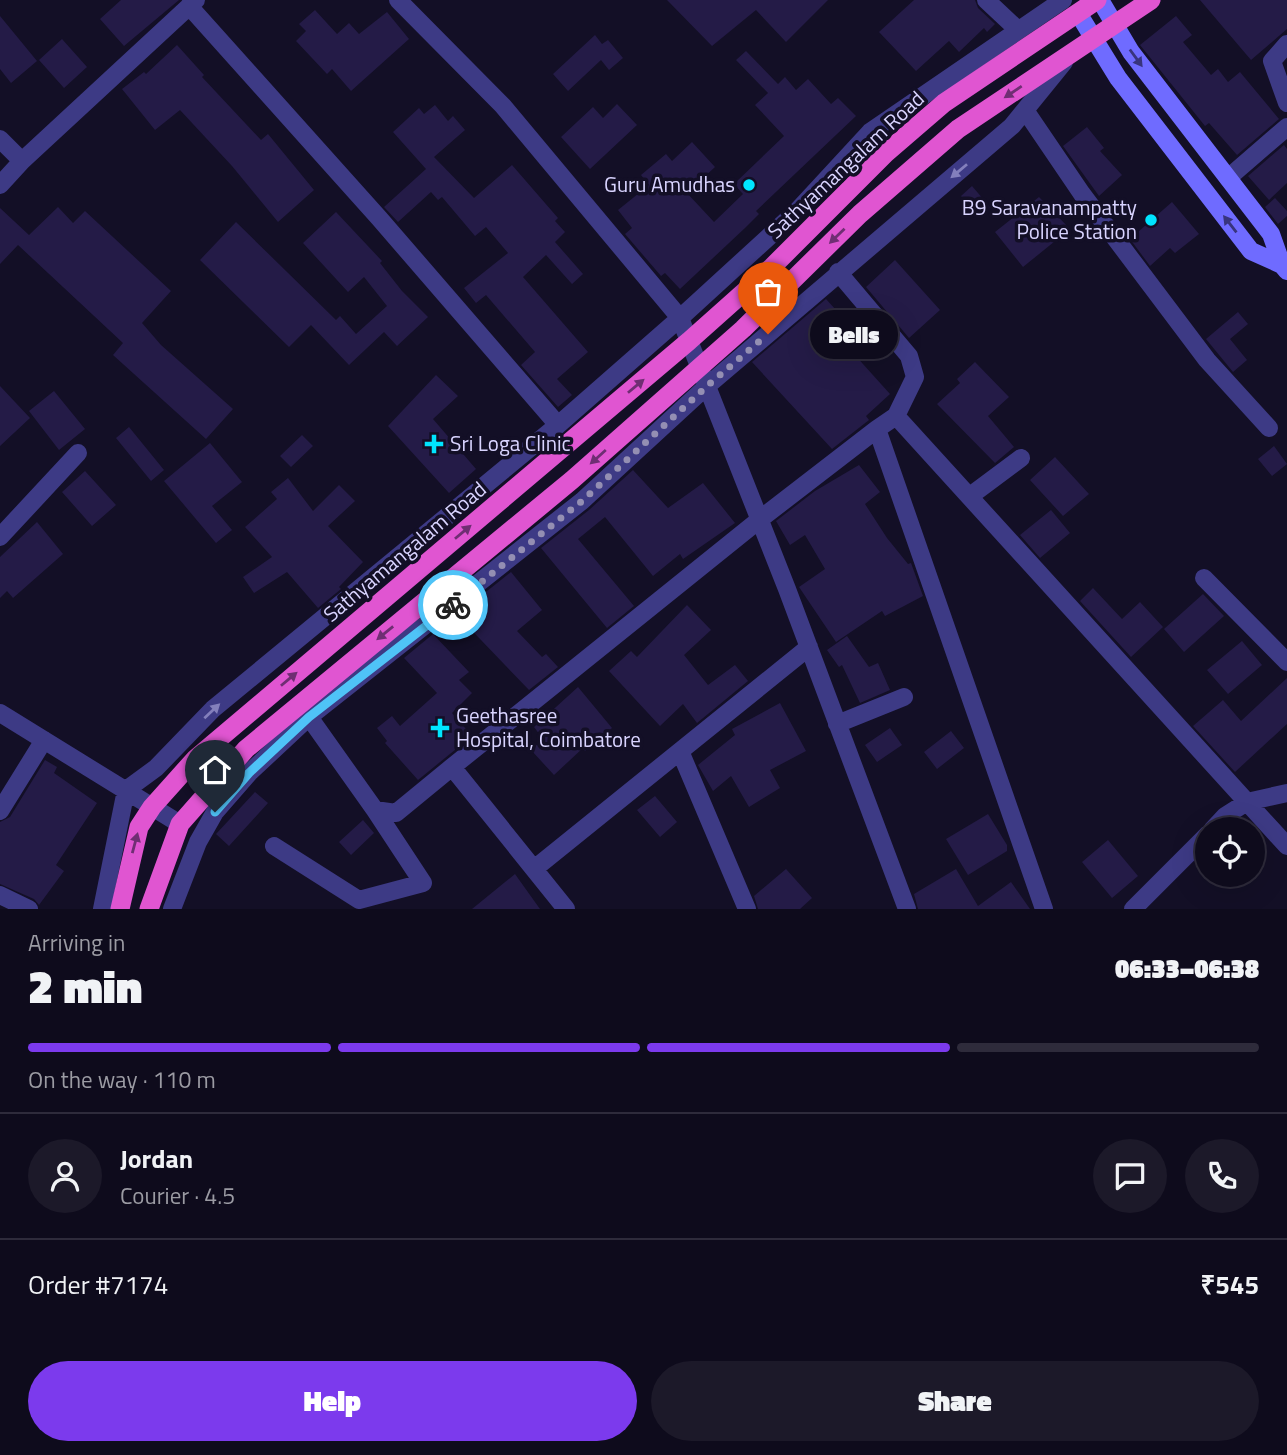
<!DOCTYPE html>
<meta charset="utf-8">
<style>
body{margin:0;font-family:"Titillium Web",sans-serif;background:#1c1929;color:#f1f3f6;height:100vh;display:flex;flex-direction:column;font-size:26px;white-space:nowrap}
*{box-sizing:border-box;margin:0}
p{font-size:23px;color:#9b9ba3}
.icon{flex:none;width:38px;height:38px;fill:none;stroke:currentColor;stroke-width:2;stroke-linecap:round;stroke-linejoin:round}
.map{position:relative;height:909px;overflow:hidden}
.panel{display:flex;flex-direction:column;background:#0e0b1c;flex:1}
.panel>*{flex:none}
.buttons{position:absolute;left:1195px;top:817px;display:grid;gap:14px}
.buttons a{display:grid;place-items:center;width:70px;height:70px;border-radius:50%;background:#0e0b1c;box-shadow:0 7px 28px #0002,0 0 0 2px #2e2b3b;font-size:35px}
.pin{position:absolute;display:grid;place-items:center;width:60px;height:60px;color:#fff;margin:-72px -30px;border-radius:50% 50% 50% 0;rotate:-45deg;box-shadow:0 0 7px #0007}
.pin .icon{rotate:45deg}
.courier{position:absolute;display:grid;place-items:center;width:70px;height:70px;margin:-35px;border:5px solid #4fc3f7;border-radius:50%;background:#fff;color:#222;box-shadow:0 2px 9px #0007}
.bubble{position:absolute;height:49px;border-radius:24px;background:#0e0b1c;box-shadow:0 7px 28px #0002,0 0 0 2px #2e2b3b;font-size:23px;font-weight:800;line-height:49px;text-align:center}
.summary em{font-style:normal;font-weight:800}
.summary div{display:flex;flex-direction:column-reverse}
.summary{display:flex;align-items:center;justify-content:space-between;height:119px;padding:0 28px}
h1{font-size:46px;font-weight:800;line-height:52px}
.bar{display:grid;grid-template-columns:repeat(4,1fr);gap:10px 7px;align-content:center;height:84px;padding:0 28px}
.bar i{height:9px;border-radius:5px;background:#2e2b3b}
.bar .selected{background:#7c3aed}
.bar p{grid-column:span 4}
.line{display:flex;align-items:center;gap:18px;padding:0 28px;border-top:2px solid #2e2b3b}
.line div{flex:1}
.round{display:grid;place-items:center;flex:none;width:74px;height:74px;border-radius:37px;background:#1c1929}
.cta{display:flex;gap:14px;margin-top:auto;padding:14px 28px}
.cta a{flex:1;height:80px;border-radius:42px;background:#7c3aed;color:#fff;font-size:28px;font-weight:800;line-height:80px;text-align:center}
.cta a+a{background:#1c1929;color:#f1f3f6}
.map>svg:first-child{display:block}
.building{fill:#241b47}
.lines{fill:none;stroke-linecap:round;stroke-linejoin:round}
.minor{stroke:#3d3a85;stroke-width:18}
.secondary{stroke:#6f6bff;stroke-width:18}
.trunk{stroke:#e055d1;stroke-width:19}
.oneway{fill:#38347d}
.oneway2{fill:#6f2e73}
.oneway3{fill:#837fbc}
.done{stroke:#948fb3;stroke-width:7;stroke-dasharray:0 12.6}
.route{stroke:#4fc3f7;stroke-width:9}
.poi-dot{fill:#00e5ff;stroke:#130f26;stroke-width:2.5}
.labels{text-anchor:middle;stroke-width:7;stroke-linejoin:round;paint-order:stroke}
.street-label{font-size:21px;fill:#d9d4ff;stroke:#130f26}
.poi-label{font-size:21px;fill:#d9d4ff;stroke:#130f26;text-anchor:end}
</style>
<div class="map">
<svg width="1287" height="909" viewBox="0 0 1287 909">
<rect width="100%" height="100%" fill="#130f26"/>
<path class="building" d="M 121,0 L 179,0 L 124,46 L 100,19 Z
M 667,0 L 828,0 L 786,42 L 756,10 L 712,46 Z
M 914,0 L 975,0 L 978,8 L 995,24 L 987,32 L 984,28 L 959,52 L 949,41 L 916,71 L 879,32 Z
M 1200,0 L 1287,0 L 1287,29 L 1251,60 Z
M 315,10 L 337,34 L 349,23 L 359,34 L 387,12 L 409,39 L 351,91 L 332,69 L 327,74 L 296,41 L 306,31 L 299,24 Z
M 0,16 L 37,61 L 11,83 L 0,69 Z
M 1176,16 L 1192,35 L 1183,42 L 1211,75 L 1218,69 L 1228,82 L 1240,72 L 1279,119 L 1237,155 L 1209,123 L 1205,126 L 1140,45 Z
M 595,35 L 602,44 L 608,40 L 623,58 L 609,70 L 601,60 L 568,91 L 553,74 Z
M 62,39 L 87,67 L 64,88 L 39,60 Z
M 177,45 L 204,75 L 202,77 L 261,140 L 268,134 L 314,190 L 278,222 L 232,166 L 180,110 L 155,130 L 122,89 L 144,72 L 146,74 Z
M 746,51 L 778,84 L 785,77 L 796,90 L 808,79 L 831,104 L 838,98 L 856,116 L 756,211 L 759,214 L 745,228 L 680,289 L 665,273 L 661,276 L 625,234 L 632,228 L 618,210 L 649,185 L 641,175 L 666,154 L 672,161 L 692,142 L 715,167 L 687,193 L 714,222 L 743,194 L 734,184 L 784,136 L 755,105 L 768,93 L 736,60 Z
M 617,104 L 637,125 L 590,169 L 561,137 L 593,107 L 603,118 Z
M 435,105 L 448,121 L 453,116 L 465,130 L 434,157 L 474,198 L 512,165 L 558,218 L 555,221 L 565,232 L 555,242 L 583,274 L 572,284 L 546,255 L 523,277 L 588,352 L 557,379 L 572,395 L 558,407 L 521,365 L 535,352 L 486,295 L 476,303 L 464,288 L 508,253 L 486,227 L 475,236 L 442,197 L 438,200 L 431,192 L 398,222 L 384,207 L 426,169 L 393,132 L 419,108 L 424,114 Z
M 1087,127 L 1104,148 L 1100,151 L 1122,175 L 1099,196 L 1063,146 Z
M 1284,145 L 1287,149 L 1287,183 L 1269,200 L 1248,176 Z
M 972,186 L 990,207 L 979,217 L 961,196 Z
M 1039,197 L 1070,229 L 1023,267 L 995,232 Z
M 1275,198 L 1287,211 L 1287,216 L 1278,224 L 1265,207 Z
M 1172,202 L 1199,234 L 1175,253 L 1170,248 L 1150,266 L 1130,239 Z
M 58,207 L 73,223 L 85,211 L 171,291 L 142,323 L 161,345 L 233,409 L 206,439 L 113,355 L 123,343 L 18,245 L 0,264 L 0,208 L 29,235 Z
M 336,212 L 382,261 L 380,263 L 402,291 L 428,317 L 397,346 L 384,332 L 349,365 L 311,325 L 289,347 L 200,260 L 236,222 L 336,320 L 340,316 L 356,334 L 387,306 L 364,277 L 348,292 L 303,243 Z
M 895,260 L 940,310 L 909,338 L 866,287 Z
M 826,299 L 866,343 L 854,354 L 890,394 L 866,416 L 869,420 L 832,449 L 752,362 Z
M 1238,312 L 1248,324 L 1230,339 L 1247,360 L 1233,372 L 1206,339 Z
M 975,362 L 1009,397 L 988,416 L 1014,447 L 995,463 L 937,404 L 960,383 L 957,379 Z
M 436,375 L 458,396 L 433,419 L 476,469 L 449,493 L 388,426 Z
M 0,386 L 30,418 L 0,446 Z
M 54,391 L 85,429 L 59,450 L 29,411 Z
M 129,427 L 164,470 L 151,481 L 116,438 Z
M 302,435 L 313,446 L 291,467 L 280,456 Z
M 210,443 L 242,482 L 212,506 L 232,530 L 216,543 L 164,481 Z
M 1274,446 L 1287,464 L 1272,476 L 1258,459 Z
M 1055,457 L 1089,494 L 1063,516 L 1030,480 Z
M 859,465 L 880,492 L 865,504 L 887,538 L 908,564 L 911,563 L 923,596 L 885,616 L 882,611 L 836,642 L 799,587 L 825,569 L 805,535 L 790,545 L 776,521 L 815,491 Z
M 633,470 L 668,508 L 703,483 L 735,523 L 683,559 L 680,554 L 653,576 L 605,517 L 578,539 L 634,606 L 607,628 L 541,548 L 589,510 Z
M 85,471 L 116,505 L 92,526 L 62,492 Z
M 288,478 L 313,511 L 339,485 L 355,501 L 328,526 L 363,562 L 339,587 L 341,589 L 318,608 L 287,572 L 254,593 L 243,577 L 272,557 L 245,527 L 277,499 L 271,492 Z
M 1051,510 L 1070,533 L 1040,558 L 1020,535 Z
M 37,522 L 63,554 L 13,598 L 7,591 L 0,598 L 0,557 Z
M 511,572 L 542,610 L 517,631 L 542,657 L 546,654 L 558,667 L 529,690 L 457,615 Z
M 1093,588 L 1122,619 L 1140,602 L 1163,627 L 1131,657 L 1080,601 Z
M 1203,594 L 1224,616 L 1184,652 L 1164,629 Z
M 687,605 L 711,630 L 684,655 L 708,685 L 735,665 L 748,681 L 697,723 L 683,704 L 660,726 L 609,671 L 631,651 L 637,657 Z
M 433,634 L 469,672 L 459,680 L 472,693 L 452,713 L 472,736 L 418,780 L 385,743 L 387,741 L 377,728 L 392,716 L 400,726 L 437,693 L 404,658 Z
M 847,636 L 869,667 L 878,663 L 890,690 L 860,703 L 842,665 L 839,667 L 827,650 Z
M 1242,641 L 1262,665 L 1228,694 L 1207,670 Z
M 1287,678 L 1287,724 L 1235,772 L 1193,726 L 1223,700 L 1241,721 Z
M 578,687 L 612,728 L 585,751 L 583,748 L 554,775 L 531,750 L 543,739 L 534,727 Z
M 780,703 L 806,751 L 770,770 L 780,788 L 749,807 L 731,776 L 713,791 L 698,765 L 735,735 L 732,729 Z
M 890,728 L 902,745 L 877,762 L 865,745 Z
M 951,731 L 964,748 L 937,769 L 924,752 Z
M 45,760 L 57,767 L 54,773 L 97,803 L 56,865 L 64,871 L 39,905 L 34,899 L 0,884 L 0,822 L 10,817 Z
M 255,792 L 268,803 L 229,846 L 216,834 Z
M 655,796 L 677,822 L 660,837 L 637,810 Z
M 988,814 L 1007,845 L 1007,851 L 968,875 L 946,839 Z
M 363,820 L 374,833 L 351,855 L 339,842 Z
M 1108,840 L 1138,876 L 1112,898 L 1082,862 Z
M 786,869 L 812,898 L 800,909 L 758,909 L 754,896 Z
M 956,869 L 978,906 L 1011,882 L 1030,909 L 918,909 L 914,894 Z
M 515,874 L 540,909 L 472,909 Z"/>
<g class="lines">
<path class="minor" d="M 398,0 L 503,106 L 680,318 L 787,589 L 907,909
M 986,0 L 1018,30
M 189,6 L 379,218 L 558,425
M 1287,44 L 1272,61 L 1287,103
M 1025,110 L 1082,194 L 1207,360 L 1269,428
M 0,139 L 22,161
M 1228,178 L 1287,127
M 0,185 L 22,161 L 196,0
M 838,272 L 909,356 L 915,377 L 896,416 L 877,429 L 1044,909
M 896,416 L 1287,846
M 970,496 L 1021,458
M 0,537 L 78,453
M 1204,578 L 1287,662
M 0,713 L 180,824
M 309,717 L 375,810 L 396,813 L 452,767
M 837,724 L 904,697
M 680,751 L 747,909
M 0,811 L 44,740
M 1212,830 L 1225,816 L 1247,802 L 1287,793
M 274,846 L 359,900 L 423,883 L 375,810
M 534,869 L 809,647
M 0,895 L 29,909
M 102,909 L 126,790 L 156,768 L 213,709 L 558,425 L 680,318 L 797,211 L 870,132 L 1063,0
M 172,909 L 198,842 L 215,812 L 249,773 L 309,717 L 582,501 L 707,386 L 1012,126 L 1064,62
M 566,909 L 452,767 L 759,520 L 877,429
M 1133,909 L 1208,834"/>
<path class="secondary" d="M 1100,0 L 1131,52 L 1271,234 L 1282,265
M 1078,13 L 1118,78 L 1251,251 L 1282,265 L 1287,271"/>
<path class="trunk" d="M 120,909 L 139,827 L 152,807 L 195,759 L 689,341 L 772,267 L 886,153 L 944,103 L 1097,0
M 149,909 L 180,824 L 246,749 L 572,480 L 743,329 L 860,214 L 958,129 L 1151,0"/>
</g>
<defs><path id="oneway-solid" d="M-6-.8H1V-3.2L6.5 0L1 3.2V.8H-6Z" transform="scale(1.75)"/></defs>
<g class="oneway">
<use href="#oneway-solid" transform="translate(1136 58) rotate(54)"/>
<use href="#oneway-solid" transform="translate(1230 224) rotate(-128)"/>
</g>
<g class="oneway2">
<use href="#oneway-solid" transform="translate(1013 92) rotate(146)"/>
<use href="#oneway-solid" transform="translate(837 236) rotate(136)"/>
<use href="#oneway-solid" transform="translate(636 386) rotate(-40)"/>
<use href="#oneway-solid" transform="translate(598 457) rotate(138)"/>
<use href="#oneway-solid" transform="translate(463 532) rotate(-40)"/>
<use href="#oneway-solid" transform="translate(385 633) rotate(141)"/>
<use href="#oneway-solid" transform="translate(289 679) rotate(-40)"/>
<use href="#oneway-solid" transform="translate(135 843) rotate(-75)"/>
</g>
<g class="oneway3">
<use href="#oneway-solid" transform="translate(959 171) rotate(140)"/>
<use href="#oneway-solid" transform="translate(212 711) rotate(-43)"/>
</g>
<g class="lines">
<path class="done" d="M 453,605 L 582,501 L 707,386 L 768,334"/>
<path class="route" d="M 215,812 L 249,773 L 309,717 L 453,605"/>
</g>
<g class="poi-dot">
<circle cx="749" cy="185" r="7"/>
<circle cx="1151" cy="220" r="7"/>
<path d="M430.5 433.5h7v7h7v7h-7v7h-7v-7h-7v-7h7z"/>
<path d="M436.5 717.5h7v7h7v7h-7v7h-7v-7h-7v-7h7z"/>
</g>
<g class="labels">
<g class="street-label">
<text transform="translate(846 165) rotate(-43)" y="7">Sathyamangalam Road</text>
<text transform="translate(405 552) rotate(-40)" y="7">Sathyamangalam Road</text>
</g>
<g class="poi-label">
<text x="735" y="192">Guru Amudhas</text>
<text x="1137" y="215">B9 Saravanampatty<tspan x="1137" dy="24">Police Station</tspan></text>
<text x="450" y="451" text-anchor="start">Sri Loga Clinic</text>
<text x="456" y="723" text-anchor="start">Geethasree<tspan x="456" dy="24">Hospital, Coimbatore</tspan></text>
</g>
</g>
</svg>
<div class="buttons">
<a><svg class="icon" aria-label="locate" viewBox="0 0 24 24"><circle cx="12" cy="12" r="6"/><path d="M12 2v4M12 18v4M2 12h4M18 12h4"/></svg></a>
</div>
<div class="pin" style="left:768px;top:334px;background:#ea580c"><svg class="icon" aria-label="bag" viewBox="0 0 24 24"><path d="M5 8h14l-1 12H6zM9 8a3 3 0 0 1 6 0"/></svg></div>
<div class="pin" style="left:215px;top:812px;background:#1f2937"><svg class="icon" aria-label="home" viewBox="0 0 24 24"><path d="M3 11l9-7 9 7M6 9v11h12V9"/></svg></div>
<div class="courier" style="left:453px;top:605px"><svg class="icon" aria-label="bike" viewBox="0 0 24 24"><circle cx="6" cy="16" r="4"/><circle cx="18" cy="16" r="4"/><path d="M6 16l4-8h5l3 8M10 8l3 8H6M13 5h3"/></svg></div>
<div class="bubble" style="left:810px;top:310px;width:88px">Bells</div>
</div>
<section class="panel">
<div class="summary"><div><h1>2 min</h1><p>Arriving in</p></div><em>06:33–06:38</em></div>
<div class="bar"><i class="selected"></i><i class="selected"></i><i class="selected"></i><i></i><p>On the way · 110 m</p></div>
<div class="line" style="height:126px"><a class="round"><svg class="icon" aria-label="person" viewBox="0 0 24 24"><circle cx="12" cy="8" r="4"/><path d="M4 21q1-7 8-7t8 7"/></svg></a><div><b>Jordan</b><p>Courier · 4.5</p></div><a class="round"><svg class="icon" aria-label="chat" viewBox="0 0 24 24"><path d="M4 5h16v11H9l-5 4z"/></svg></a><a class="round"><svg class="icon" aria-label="phone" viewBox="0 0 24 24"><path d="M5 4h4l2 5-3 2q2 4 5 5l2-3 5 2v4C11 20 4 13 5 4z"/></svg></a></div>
<div class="line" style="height:91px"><div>Order #7174</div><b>₹545</b></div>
<div class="cta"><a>Help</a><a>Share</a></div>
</section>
